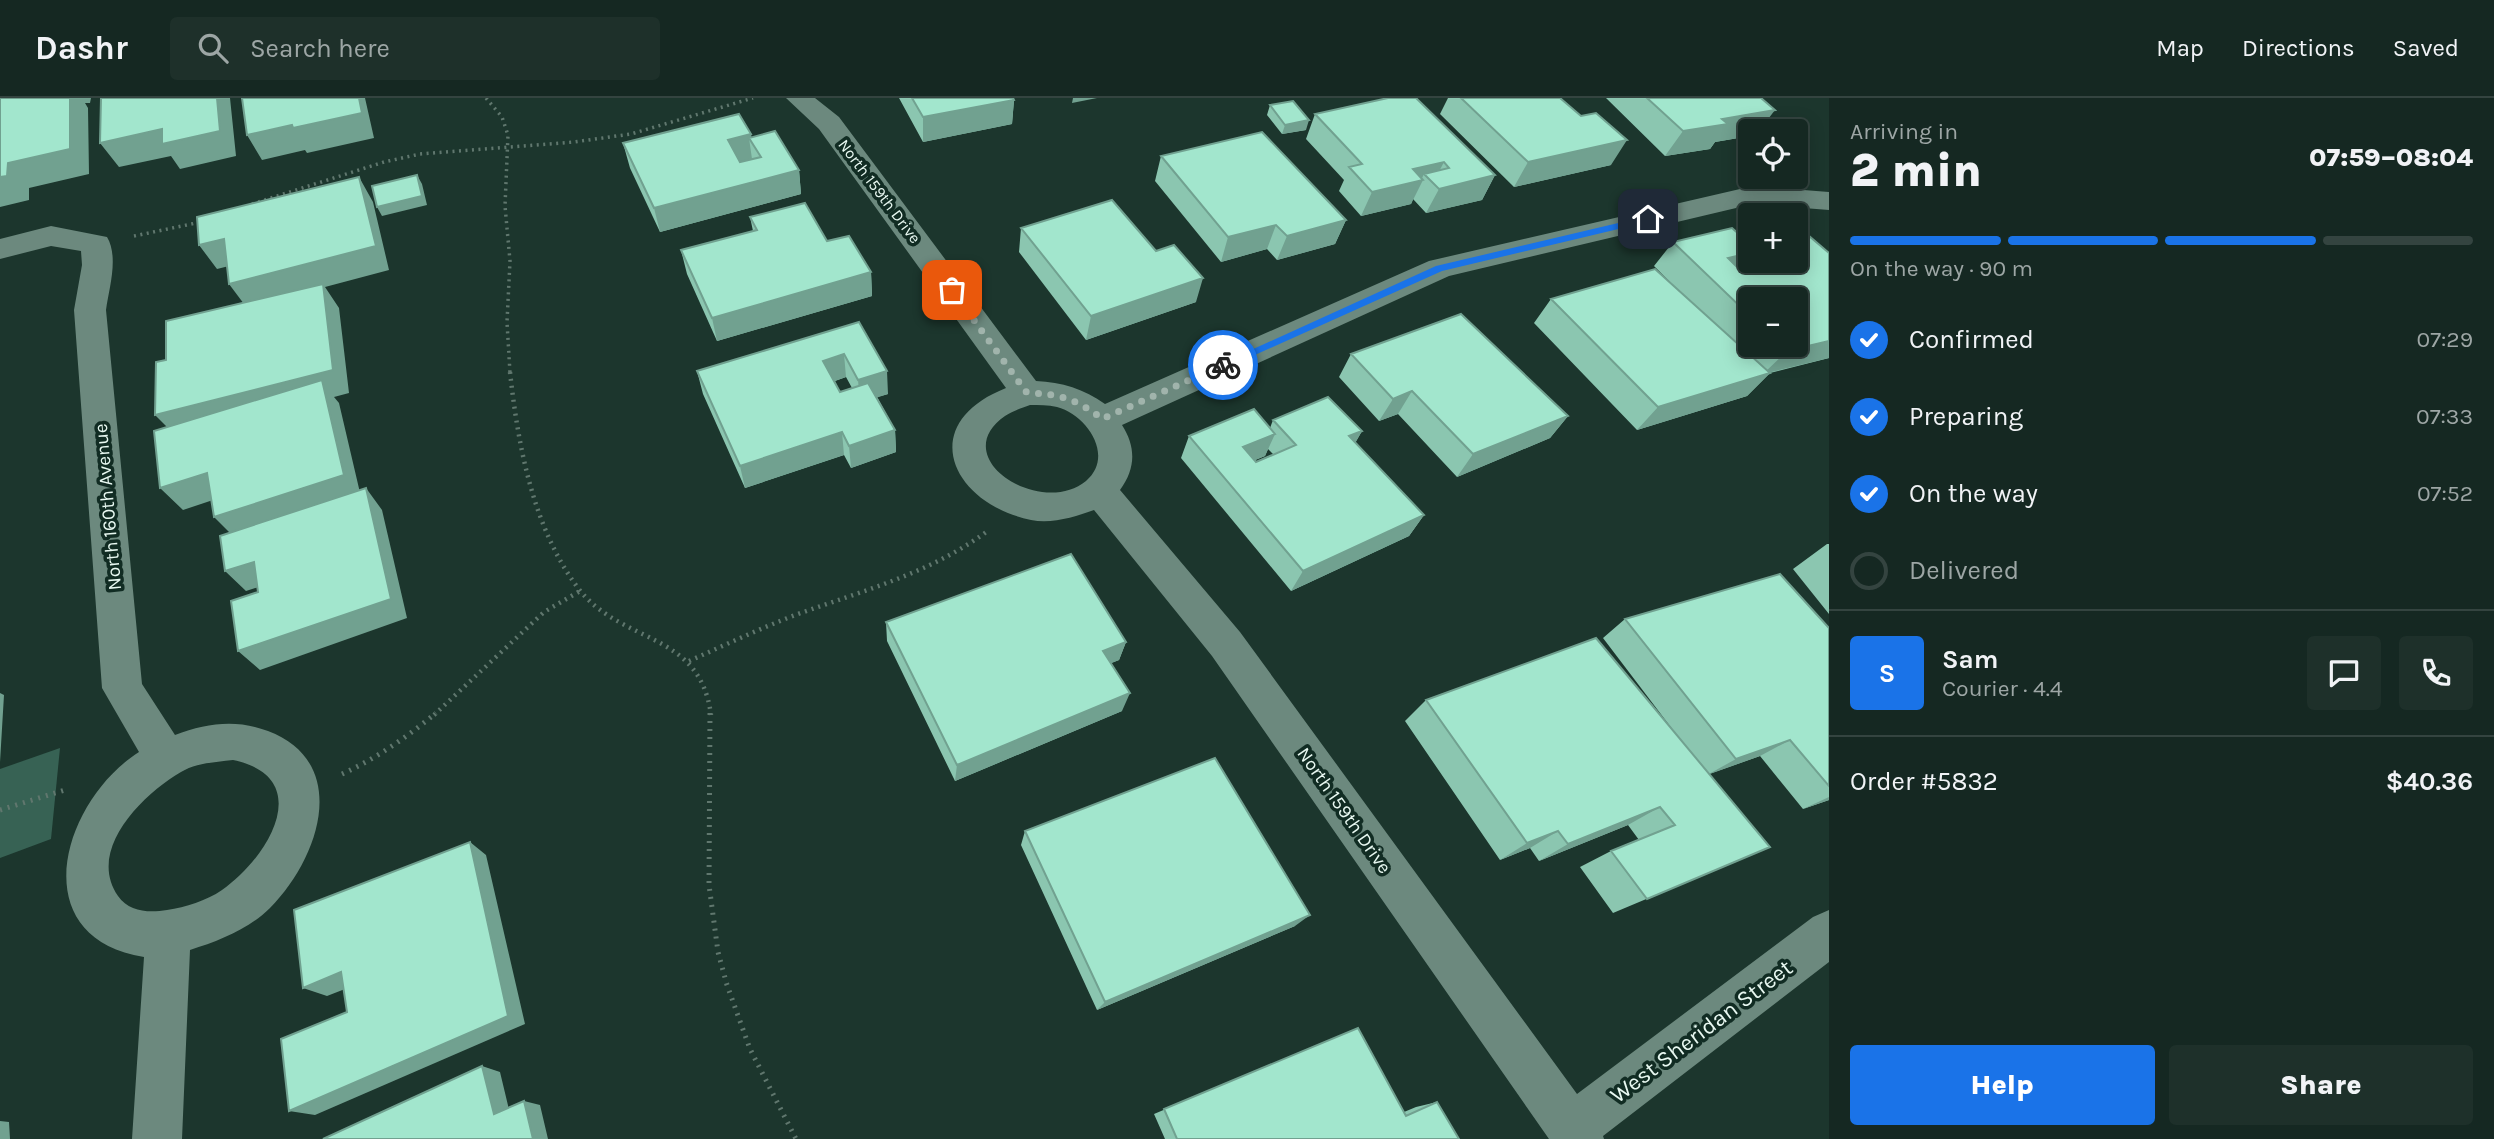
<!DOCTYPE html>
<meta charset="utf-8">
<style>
body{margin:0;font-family:Karla,sans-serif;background:#1e302a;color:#f1f3f6;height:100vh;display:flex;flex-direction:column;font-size:26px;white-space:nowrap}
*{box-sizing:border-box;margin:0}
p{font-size:23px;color:#9da6a5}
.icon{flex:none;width:38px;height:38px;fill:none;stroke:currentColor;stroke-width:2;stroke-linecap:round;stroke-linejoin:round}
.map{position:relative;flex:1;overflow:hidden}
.drawer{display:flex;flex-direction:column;background:#152822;width:665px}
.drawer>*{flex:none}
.controls{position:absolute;left:1738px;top:21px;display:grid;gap:14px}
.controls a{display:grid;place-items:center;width:70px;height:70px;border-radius:7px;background:#152822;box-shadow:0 4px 18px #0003,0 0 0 2px #344440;font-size:35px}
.pin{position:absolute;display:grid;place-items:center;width:60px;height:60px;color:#fff;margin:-30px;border-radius:14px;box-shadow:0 4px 10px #0006}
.courier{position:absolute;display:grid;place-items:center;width:70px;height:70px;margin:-35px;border:5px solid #1a73e8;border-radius:50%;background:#fff;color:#222;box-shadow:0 2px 9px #0007}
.head em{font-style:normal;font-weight:800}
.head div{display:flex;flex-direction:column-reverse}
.head{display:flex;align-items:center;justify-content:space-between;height:119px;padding:0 21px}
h1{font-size:46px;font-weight:800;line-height:52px}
.bar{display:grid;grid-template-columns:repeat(4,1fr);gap:10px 7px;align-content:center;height:84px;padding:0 21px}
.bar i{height:9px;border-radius:5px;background:#344440}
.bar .current{background:#1a73e8}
.bar p{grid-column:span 4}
.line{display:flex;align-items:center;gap:18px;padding:0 21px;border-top:2px solid #344440}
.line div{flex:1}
.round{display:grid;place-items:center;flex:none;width:74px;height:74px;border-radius:7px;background:#1e302a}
ol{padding:0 21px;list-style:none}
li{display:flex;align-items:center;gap:21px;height:77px}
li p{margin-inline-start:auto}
li .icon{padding:7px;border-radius:50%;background:#1a73e8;color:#fff;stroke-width:4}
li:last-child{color:#9da6a5}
li i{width:38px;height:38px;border:4px solid #344440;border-radius:50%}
.button{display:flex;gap:14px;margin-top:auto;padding:14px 21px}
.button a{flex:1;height:80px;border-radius:7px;background:#1a73e8;color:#fff;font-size:28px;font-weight:800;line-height:80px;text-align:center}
.button a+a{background:#1e302a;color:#f1f3f6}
header{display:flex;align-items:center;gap:42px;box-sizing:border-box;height:98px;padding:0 35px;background:#152822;border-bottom:2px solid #344440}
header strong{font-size:33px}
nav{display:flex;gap:38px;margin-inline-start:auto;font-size:24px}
.search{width:490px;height:63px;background:#1e302a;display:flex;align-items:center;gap:18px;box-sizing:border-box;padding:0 24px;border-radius:7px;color:#9da6a5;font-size:26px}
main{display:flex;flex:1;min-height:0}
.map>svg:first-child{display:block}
.green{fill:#376254}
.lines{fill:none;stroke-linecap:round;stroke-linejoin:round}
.path-far2{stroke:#60776e;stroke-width:3.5;stroke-dasharray:2 4.5;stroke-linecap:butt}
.path-far1{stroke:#60776e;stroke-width:4.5;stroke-dasharray:2 5;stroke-linecap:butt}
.path{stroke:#60776e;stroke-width:5;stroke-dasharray:2 6;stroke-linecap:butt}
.minor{fill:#6c897e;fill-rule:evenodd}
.wall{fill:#8bc6b0;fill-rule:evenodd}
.shaded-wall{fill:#71a190}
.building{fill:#a2e6cd;stroke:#71a190;stroke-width:2}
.route{fill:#1a73e8}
.done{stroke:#a1b4ac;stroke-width:7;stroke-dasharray:0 12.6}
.labels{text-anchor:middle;stroke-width:7;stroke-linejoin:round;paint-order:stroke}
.far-street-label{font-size:16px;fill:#e8f8f1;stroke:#112c23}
.street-label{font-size:19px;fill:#e8f8f1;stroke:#112c23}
.near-street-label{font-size:23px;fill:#e8f8f1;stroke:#112c23}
</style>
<header>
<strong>Dashr</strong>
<div class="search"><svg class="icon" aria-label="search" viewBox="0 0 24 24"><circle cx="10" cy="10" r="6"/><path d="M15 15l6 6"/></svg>Search here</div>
<nav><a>Map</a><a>Directions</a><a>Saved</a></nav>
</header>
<main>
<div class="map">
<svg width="1829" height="1041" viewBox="0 0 1829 1041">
<rect width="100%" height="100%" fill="#1c362d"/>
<path class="green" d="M 60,650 L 51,741 L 0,760 L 0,671 Z"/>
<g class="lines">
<path class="path-far2" d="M 486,0 L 502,19 L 508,37 L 505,108 L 510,163 L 507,224 L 510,275
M 252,106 L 384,64 L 420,56 L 574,44 L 631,36 L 753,0
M 134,138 L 201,124"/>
<path class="path-far1" d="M 510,274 C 518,347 533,430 578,490 C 621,547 700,532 711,617
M 689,563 C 725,547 761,530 798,516 C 865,492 931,475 989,432
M 434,617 L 544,514 L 580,493"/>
<path class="path" d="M 710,615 L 709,787 L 718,854 L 727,887 L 750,951 L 796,1041
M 342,676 C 377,660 407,639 436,615
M 0,712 L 68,691"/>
<path class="minor" d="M 786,0 L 815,0 L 839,19 L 1036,283 C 1062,284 1084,291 1105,306 L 1429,163 L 1753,88 L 1829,94 L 1829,112 L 1753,106 L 1449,178 L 1122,327 C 1136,349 1136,370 1120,392 L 1240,534 L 1577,996 L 1813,819 L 1829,812 L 1829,864 L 1603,1038 L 1604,1041 L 1549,1041 L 1212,558 L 1094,412 C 1075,419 1052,426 1031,422 C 951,405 915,326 1006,290 L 819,31 ZM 1030,307 C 1039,307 1048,307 1057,309 C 1087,317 1115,358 1086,383 C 1041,420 945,360 1005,318 C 1012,313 1022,310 1030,307 Z
M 51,128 L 107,139 C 119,159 109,190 106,212 L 142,586 L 175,637 C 207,625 236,621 268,633 C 352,665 319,761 270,810 C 249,831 219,843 190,852 L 182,1041 L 132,1041 L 144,859 C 22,839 62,703 139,654 L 102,590 L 74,212 L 82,167 L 81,153 L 51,148 L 0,161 L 0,141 ZM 233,662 C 317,680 268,760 222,792 C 206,803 186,809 167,812 C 149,815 129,814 118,798 C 86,752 143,696 181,674 C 196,665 216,664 233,662 Z"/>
</g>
<path class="wall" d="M 899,0 L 1013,0 L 1014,2 L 1012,26 L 923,44 Z
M 1448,0 L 1560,0 L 1611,67 L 1514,89 L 1440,16 Z
M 1606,0 L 1761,0 L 1750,33 L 1750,38 L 1715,44 L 1710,51 L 1665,58 Z
M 1270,7 L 1306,32 L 1282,36 L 1267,17 Z
M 1315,16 L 1495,77 L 1482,102 L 1426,115 L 1413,101 L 1411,106 L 1361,118 L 1339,93 L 1344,82 L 1306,41 Z
M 752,39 L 799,72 L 801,96 L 660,134 L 630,70 L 623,45 Z
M 1161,58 L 1346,122 L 1335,146 L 1277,162 L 1267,151 L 1221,164 L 1155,83 Z
M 750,119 L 871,174 L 872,198 L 717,243 L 687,176 L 681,152 L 753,133 Z
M 1021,130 L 1156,153 L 1196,204 L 1086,242 L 1019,154 Z
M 1673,144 L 1750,146 L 1750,163 L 1796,163 L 1829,260 L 1770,275 L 1747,298 L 1637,332 L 1534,225 L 1551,201 L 1675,189 L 1654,168 ZM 1750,201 L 1796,247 L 1750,247 Z
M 859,224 L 888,296 L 877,299 L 895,332 L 896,354 L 851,370 L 844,357 L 745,390 L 703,296 L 697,273 ZM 846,279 L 852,290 L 840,294 L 835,283 Z
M 1351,256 L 1568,318 L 1550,340 L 1457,379 L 1398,316 L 1379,323 L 1339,279 Z
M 1273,322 L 1362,333 L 1355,345 L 1424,417 L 1409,438 L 1291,493 L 1181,360 L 1189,338 L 1270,330 ZM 1268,351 L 1273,356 L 1256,364 L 1255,362 L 1265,358 Z
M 1827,446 L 1829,446 L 1829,516 L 1793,471 Z
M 1625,521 L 1829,530 L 1829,702 L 1803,711 L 1760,658 L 1709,676 L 1770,749 L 1613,815 L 1580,769 L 1611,753 L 1639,742 L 1628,727 L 1539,763 L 1530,750 L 1500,762 L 1405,623 L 1426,602 L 1679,640 L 1603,540 Z
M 886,524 L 1126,544 L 1119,562 L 1111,565 L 1122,613 L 955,683 L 887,543 Z
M 1025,733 L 1295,828 L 1097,912 L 1021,747 Z
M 1358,930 L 1404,1014 L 1416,1009 L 1437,1004 L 1459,1041 L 1165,1041 L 1154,1016 Z"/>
<path class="shaded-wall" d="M 56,0 L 91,0 L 90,5 L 85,5 L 88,10 L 89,76 L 29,90 L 29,102 L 0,109 L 0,79 L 8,65 Z
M 217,0 L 230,0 L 236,58 L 180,71 L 171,58 L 119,69 L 100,45 Z
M 359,0 L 365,0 L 374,40 L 307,55 L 305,52 L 262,62 L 247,37 Z
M 1073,0 L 1097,0 L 1072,5 Z
M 1014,2 L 1012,26 L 923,44 L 923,19 Z
M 1775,12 L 1759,33 L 1750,33 L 1750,38 L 1715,44 L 1710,51 L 1665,58 L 1683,33 L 1722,21 Z
M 1309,22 L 1306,32 L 1282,36 L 1285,27 Z
M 751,36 L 753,46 L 749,40 L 752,61 L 732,67 L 728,42 Z
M 1627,42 L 1611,67 L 1514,89 L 1528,64 Z
M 1444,64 L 1433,85 L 1424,76 L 1421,82 L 1423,82 L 1411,106 L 1361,118 L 1372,94 L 1413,71 Z
M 799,72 L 801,96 L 660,134 L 654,110 Z
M 417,77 L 422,86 L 427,107 L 382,118 L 377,109 Z
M 1495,77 L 1482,102 L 1426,115 L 1439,91 Z
M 359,79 L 373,104 L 389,172 L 325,189 L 339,210 L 349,295 L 334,299 L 339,305 L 361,399 L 235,440 L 214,419 L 344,377 L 177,339 L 155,317 L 247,210 L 229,186 Z
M 1346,122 L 1335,146 L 1277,162 L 1287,138 Z
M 1276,127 L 1267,151 L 1221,164 L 1228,139 Z
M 224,141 L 241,165 L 217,171 L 199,147 Z
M 1750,155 L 1750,162 L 1736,178 L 1728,160 Z
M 871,174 L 872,198 L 717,243 L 712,220 Z
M 1203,180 L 1196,204 L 1086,242 L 1091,218 Z
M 1829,243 L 1829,260 L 1763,276 L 1787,253 Z
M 844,256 L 846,279 L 826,286 L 823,263 Z
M 887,273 L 888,296 L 860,305 L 858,282 Z
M 1770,275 L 1747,298 L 1637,332 L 1658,309 Z
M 1412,293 L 1398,316 L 1379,323 L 1393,301 Z
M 1568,318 L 1550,340 L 1457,379 L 1473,356 Z
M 895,332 L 896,354 L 851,370 L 849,348 Z
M 1362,333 L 1349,356 L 1349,338 Z
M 842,334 L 844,357 L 745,390 L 740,368 Z
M 1275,336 L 1265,358 L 1234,371 L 1243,349 Z
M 207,375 L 228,397 L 183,412 L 160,390 Z
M 366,390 L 382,412 L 407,520 L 260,572 L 238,553 Z
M 1424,417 L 1409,438 L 1291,493 L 1303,473 Z
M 254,464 L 274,484 L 246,493 L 225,473 Z
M 1126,544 L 1119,562 L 1097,571 L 1103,553 Z
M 0,595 L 4,597 L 0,664 Z
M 1130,595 L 1122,613 L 955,683 L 957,667 Z
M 1790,642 L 1760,658 L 1707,677 L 1736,661 Z
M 1829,699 L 1829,702 L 1803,711 Z
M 1660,709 L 1628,727 L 1539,763 L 1568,746 Z
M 1558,733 L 1530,750 L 1500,762 L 1527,745 Z
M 470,744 L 486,757 L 525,926 L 315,1017 L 289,1013 Z
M 1310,817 L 1295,828 L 1097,912 L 1105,904 Z
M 341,874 L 363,884 L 327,898 L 303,890 Z
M 482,968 L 500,974 L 511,1020 L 494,1016 Z
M 524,1003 L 540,1007 L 548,1041 L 533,1041 Z
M 0,1023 L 9,1024 L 10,1041 L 0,1041 Z"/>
<path class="building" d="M 0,0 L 70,0 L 70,51 L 8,65 L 7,78 L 0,79 Z
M 101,0 L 217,0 L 220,33 L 162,46 L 162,31 L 100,45 Z
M 242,0 L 359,0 L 362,15 L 293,30 L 292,27 L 247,37 Z
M 912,0 L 1013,0 L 1014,2 L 923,19 Z
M 1388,0 L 1416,0 L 1495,77 L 1439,91 L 1424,76 L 1449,70 L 1444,64 L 1413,71 L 1423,82 L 1372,94 L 1349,69 L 1362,66 L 1315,16 Z
M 1461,0 L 1560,0 L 1581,18 L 1596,15 L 1627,42 L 1528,64 Z
M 1647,0 L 1761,0 L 1775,12 L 1722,21 L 1728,26 L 1683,33 Z
M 1293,3 L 1309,22 L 1285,27 L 1270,7 Z
M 739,16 L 751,36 L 728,42 L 740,64 L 761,59 L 749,40 L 775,33 L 799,72 L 654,110 L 623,45 Z
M 1262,34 L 1346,122 L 1287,138 L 1276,127 L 1228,139 L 1161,58 Z
M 417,77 L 422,98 L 377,109 L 372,88 Z
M 359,79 L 376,148 L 229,186 L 224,141 L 199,147 L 197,119 Z
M 1112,102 L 1156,153 L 1174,147 L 1203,180 L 1091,218 L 1021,130 Z
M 805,105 L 827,143 L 849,138 L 871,174 L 712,220 L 681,152 L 757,132 L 750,119 Z
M 1732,130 L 1750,146 L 1750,155 L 1728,160 L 1738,170 L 1769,163 L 1796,163 L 1796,134 L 1802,132 L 1829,155 L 1829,243 L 1787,253 L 1780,247 L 1796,247 L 1796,201 L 1750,201 L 1750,218 L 1673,144 Z
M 1655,171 L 1770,275 L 1658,309 L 1551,201 Z
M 323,186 L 333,272 L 155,317 L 156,264 L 166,262 L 166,223 Z
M 1461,216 L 1568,318 L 1473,356 L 1412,293 L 1393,301 L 1351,256 Z
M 859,224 L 887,273 L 858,282 L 844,256 L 823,263 L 840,294 L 868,285 L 895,332 L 849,348 L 842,334 L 740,368 L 697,273 Z
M 322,282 L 344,377 L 214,419 L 207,375 L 160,390 L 154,333 Z
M 1328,299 L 1362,333 L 1349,338 L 1424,417 L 1303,473 L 1189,338 L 1254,311 L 1275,336 L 1243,349 L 1256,364 L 1296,347 L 1273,322 Z
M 366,390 L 391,501 L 238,553 L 231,503 L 258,494 L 254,464 L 225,473 L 220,438 Z
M 1071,456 L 1126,544 L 1103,553 L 1130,595 L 957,667 L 886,524 Z
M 1780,476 L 1829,530 L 1829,688 L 1790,642 L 1736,661 L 1625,521 Z
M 1596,540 L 1770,749 L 1647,801 L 1611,753 L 1675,727 L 1660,709 L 1568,746 L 1558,733 L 1527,745 L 1426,602 Z
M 1215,660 L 1310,817 L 1105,904 L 1025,733 Z
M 470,744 L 508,918 L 289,1013 L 281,941 L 347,914 L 341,874 L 303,890 L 294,812 Z
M 1358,930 L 1406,1018 L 1437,1004 L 1459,1041 L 1177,1041 L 1164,1011 Z
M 482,968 L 494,1016 L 524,1003 L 533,1041 L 323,1041 Z"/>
<path class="route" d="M 1648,118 L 1652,119 L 1652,123 L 1442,173 L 1226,270 L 1218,267 L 1436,168 Z"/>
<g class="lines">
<path class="done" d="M 952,192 L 1027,295 C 1057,295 1079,302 1102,321 L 1223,267"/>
</g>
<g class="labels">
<g class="far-street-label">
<text transform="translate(880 93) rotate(53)" y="6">North 159th Drive</text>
</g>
<g class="street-label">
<text transform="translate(107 409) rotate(-95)" y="7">North 160th Avenue</text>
<text transform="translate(1345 712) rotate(55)" y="7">North 159th Drive</text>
</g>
<g class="near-street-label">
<text transform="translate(1701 933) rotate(-37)" y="8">West Sheridan Street</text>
</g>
</g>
</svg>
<div class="controls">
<a><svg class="icon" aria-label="locate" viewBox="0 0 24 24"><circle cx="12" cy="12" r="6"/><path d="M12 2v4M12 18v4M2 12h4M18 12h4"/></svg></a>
<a>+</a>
<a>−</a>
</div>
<div class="pin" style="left:952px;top:192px;background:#ea580c"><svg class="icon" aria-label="bag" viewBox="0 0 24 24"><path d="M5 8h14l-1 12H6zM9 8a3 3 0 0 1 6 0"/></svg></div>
<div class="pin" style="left:1648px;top:121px;background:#1f2937"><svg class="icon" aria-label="home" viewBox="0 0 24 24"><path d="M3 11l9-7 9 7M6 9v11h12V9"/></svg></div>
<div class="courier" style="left:1223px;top:267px"><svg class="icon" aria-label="bike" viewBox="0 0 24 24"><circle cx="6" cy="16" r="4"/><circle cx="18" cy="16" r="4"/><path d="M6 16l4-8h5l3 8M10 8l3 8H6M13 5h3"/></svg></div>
</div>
<section class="drawer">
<div class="head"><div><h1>2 min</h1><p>Arriving in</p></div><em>07:59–08:04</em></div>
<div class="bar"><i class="current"></i><i class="current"></i><i class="current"></i><i></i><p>On the way · 90 m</p></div>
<ol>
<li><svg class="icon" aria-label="check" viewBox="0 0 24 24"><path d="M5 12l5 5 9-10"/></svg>Confirmed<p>07:29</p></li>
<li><svg class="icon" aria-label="check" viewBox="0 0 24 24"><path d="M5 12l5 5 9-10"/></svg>Preparing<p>07:33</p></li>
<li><svg class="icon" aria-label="check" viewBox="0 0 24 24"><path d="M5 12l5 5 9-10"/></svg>On the way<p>07:52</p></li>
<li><i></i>Delivered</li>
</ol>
<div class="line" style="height:126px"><b class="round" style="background:#1a73e8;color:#fff">S</b><div><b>Sam</b><p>Courier · 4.4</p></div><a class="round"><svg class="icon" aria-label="chat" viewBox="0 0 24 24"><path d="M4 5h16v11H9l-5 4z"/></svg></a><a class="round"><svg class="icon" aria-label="phone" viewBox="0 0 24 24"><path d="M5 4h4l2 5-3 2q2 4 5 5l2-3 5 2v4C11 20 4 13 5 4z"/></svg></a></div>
<div class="line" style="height:91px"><div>Order #5832</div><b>$40.36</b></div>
<div class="button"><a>Help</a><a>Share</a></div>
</section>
</main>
